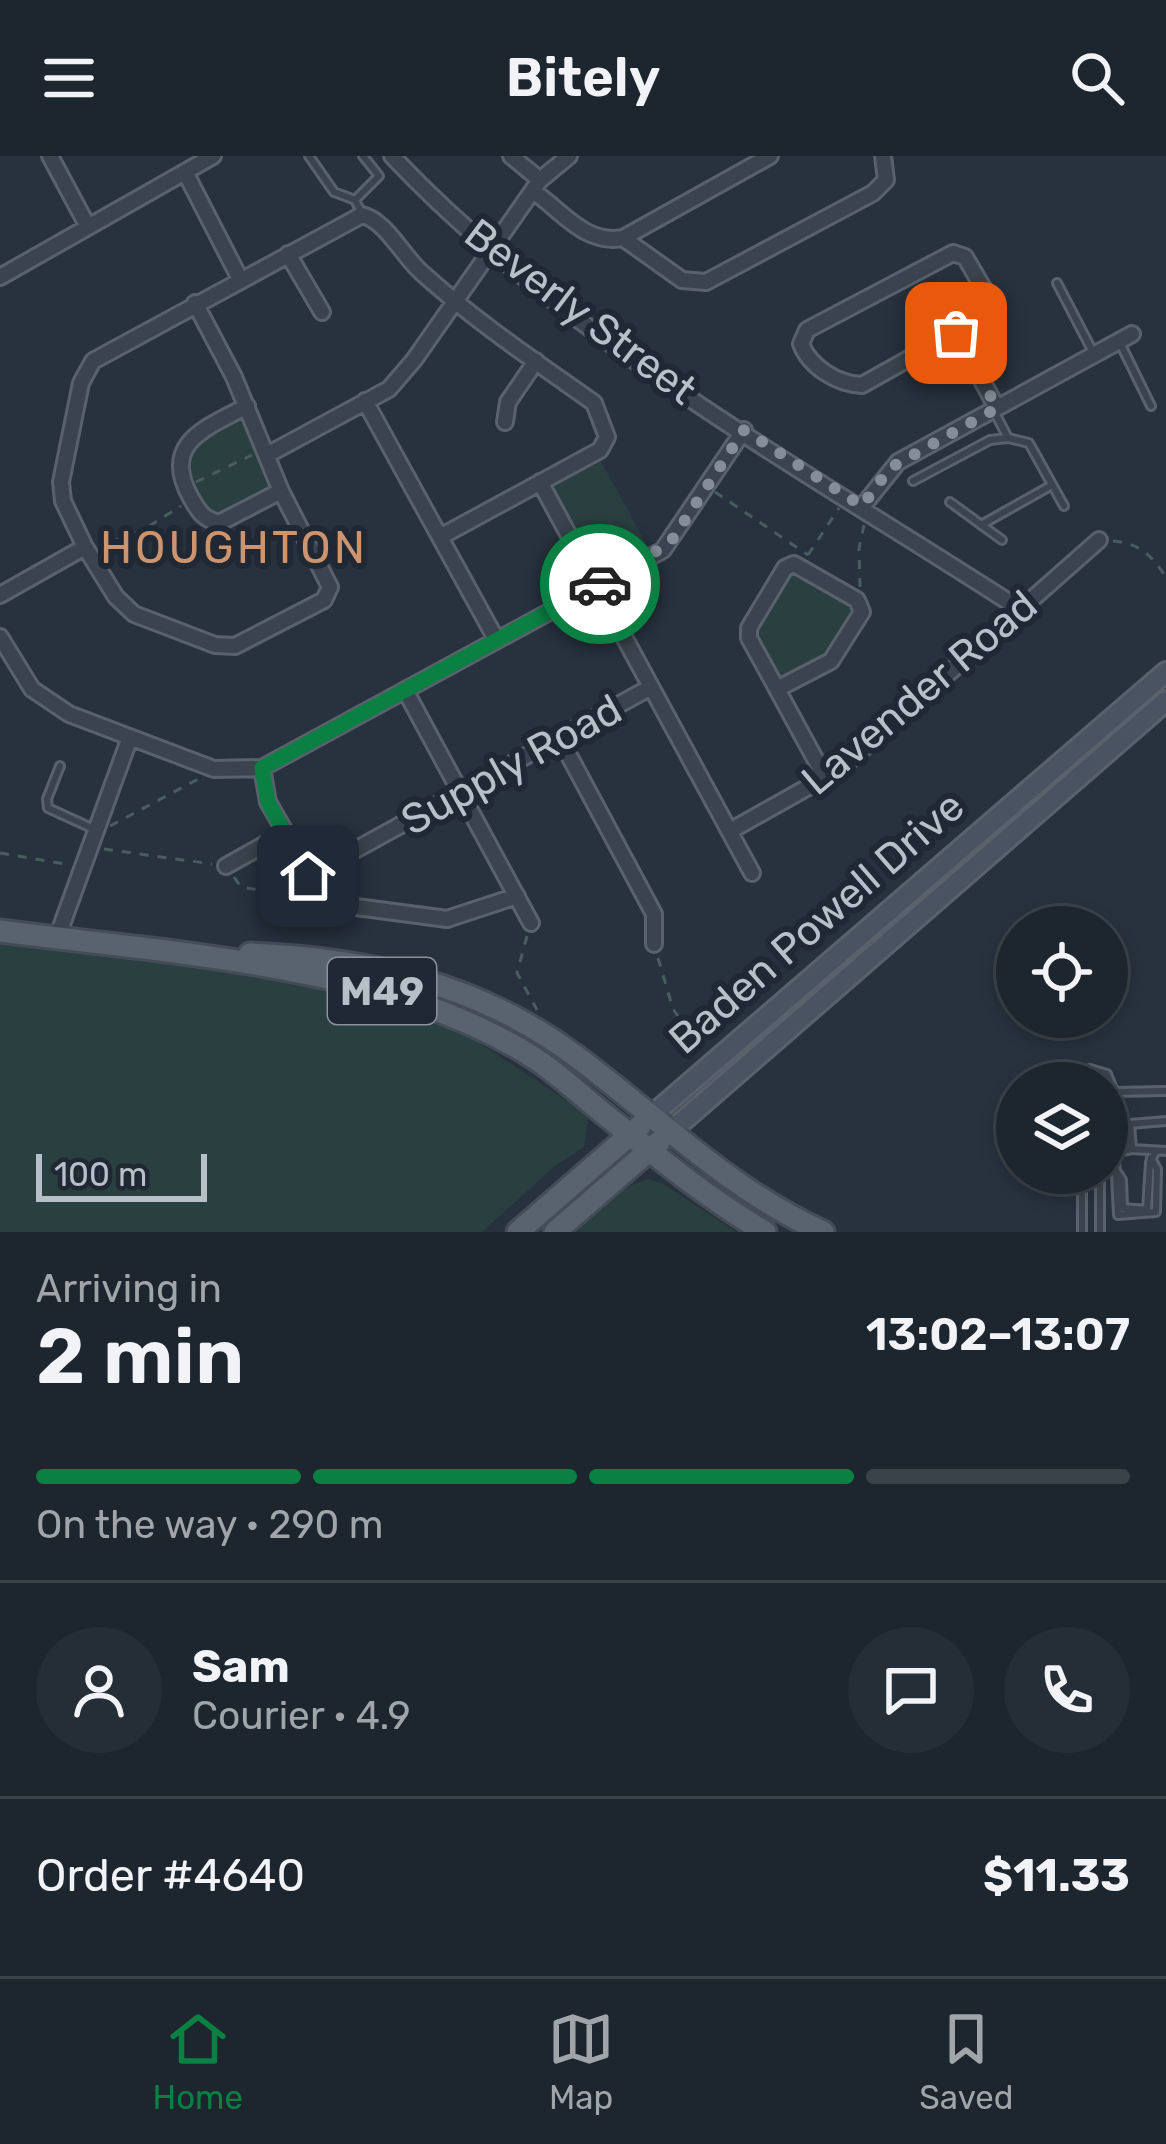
<!DOCTYPE html>
<meta charset="utf-8">
<style>
body{margin:0;font-family:Rubik,sans-serif;background:#252e36;color:#f1f3f6;height:100vh;display:flex;flex-direction:column;font-size:45px;white-space:nowrap}
*{box-sizing:border-box;margin:0}
p{font-size:39px;color:#a0a5aa}
.icon{flex:none;width:66px;height:66px;fill:none;stroke:currentColor;stroke-width:2;stroke-linecap:round;stroke-linejoin:round}
.map{position:relative;height:1076px;overflow:hidden}
.side{display:flex;flex-direction:column;background:#1d262e;flex:1}
.side>*{flex:none}
.fabs{position:absolute;left:996px;top:750px;display:grid;gap:24px}
.fabs a{display:grid;place-items:center;width:132px;height:132px;border-radius:50%;background:#1d262e;box-shadow:0 6px 18px #0003,0 0 0 3px #3b434a;font-size:60px}
.scale{position:absolute;left:36px;bottom:30px;width:171px;box-sizing:border-box;padding-left:12px;border:6px solid #b7bfc9;border-top:0;font-size:33px;line-height:42px;white-space:nowrap;color:#b7bfc9;-webkit-text-stroke:9px #202933;paint-order:stroke}
.pin{position:absolute;display:grid;place-items:center;width:102px;height:102px;color:#fff;margin:-51px;border-radius:24px;box-shadow:0 6px 18px #0006}
.courier{position:absolute;display:grid;place-items:center;width:120px;height:120px;margin:-60px;border:9px solid #0b8043;border-radius:50%;background:#fff;color:#222;box-shadow:0 3px 15px #0007}
.overview em{font-style:normal;font-weight:600}
.overview div{display:flex;flex-direction:column-reverse}
.overview{display:flex;align-items:center;justify-content:space-between;height:204px;padding:0 36px}
h1{font-size:78px;font-weight:600;line-height:90px}
.bar{display:grid;grid-template-columns:repeat(4,1fr);gap:18px 12px;align-content:center;height:144px;padding:0 36px}
.bar i{height:15px;border-radius:9px;background:#3b434a}
.bar .active{background:#0b8043}
.bar p{grid-column:span 4}
.line{display:flex;align-items:center;gap:30px;padding:0 36px;border-top:3px solid #3b434a}
.line div{flex:1}
.round{display:grid;place-items:center;flex:none;width:126px;height:126px;border-radius:63px;background:#252e36}
header{display:flex;justify-content:space-between;align-items:center;height:156px;padding:0 36px;background:#1d262e;font-size:54px;font-weight:600}
.tabs{display:flex;justify-content:space-around;align-items:center;height:168px;border-top:3px solid #3b434a;background:#1d262e;font-size:33px;color:#a0a5aa}
.tabs a{display:grid;justify-items:center;gap:6px}
.tabs .active{color:#0b8043}
.map>svg:first-child{display:block}
.green{fill:#2a3f40}
.lines{fill:none;stroke-linecap:round;stroke-linejoin:round}
.lane-casing{stroke:#59626c;stroke-width:12}
.street-casing{stroke:#59626c;stroke-width:20}
.secondary-casing{stroke:#59626c;stroke-width:24}
.primary-casing{stroke:#444d57;stroke-width:27}
.path{stroke:#495c5e;stroke-width:3;stroke-dasharray:9 9;stroke-linecap:butt}
.lane{stroke:#3b444e;stroke-width:6}
.street{stroke:#3b444e;stroke-width:14}
.secondary{stroke:#495361;stroke-width:18}
.primary{stroke:#59636e;stroke-width:21}
.done{stroke:#858e98;stroke-width:12;stroke-dasharray:0 21.6}
.route{stroke:#0b8043;stroke-width:15}
.labels{text-anchor:middle;stroke-width:12;stroke-linejoin:round;paint-order:stroke}
.shield{fill:#202933;stroke:#8a929c;stroke-width:3}
.shield-label{font-size:39px;font-weight:bold;fill:#b7bfc9}
.street-label{font-size:42px;fill:#b7bfc9;stroke:#202933}
.neighbourhood-label{font-size:45px;letter-spacing:3px;fill:#ce946e;stroke:#202933}
</style>
<header><svg class="icon" aria-label="menu" viewBox="0 0 24 24"><path d="M4 6h16M4 12h16M4 18h16"/></svg>Bitely<svg class="icon" aria-label="search" viewBox="0 0 24 24"><circle cx="10" cy="10" r="6"/><path d="M15 15l6 6"/></svg></header>
<div class="map">
<svg width="1166" height="1076" viewBox="0 0 1166 1076">
<rect width="100%" height="100%" fill="#27323e"/>
<path class="green" d="M 240,260 L 248,264 L 270,334 L 227,362 L 210,360 L 185,322 C 191,278 203,280 240,260 Z
M 598,300 L 651,396 L 603,420 L 597,419 L 550,333 L 553,324 Z
M 791,413 L 857,453 L 828,500 L 780,524 L 755,483 L 753,470 Z
M 0,785 L 276,822 L 413,855 L 458,873 L 579,953 L 588,963 L 584,991 L 556,1009 L 482,1076 L 0,1076 Z
M 648,1023 L 663,1028 L 736,1076 L 576,1076 L 629,1030 Z"/>
<g class="lines">
<g class="lane-casing">
<path id="lane" d="M 309,0 L 334,36 L 355,44 L 361,56
M 355,44 L 379,20 L 363,0
M 1057,127 L 1093,196
M 1121,189 L 1151,250
M 995,257 L 1008,282 L 1029,287 L 1064,350
M 913,325 L 990,284 L 1008,282
M 950,346 L 1002,384
M 981,369 L 1052,329
M 60,610 L 47,643 L 48,652 L 96,674
M 1072,927 L 1090,913 L 1107,918 L 1114,936 L 1107,950
M 1114,936 L 1166,935
M 1166,965 L 1130,968 L 1132,993 L 1166,995
M 1132,993 L 1117,996 L 1115,1001 L 1118,1059 L 1156,1056 L 1157,1013 L 1151,1002
M 1115,1013 L 1122,1024 L 1123,1052 L 1147,1054 L 1150,1006 L 1156,995
M 1100,1017 L 1100,1076
M 1082,1076 L 1082,1017"/>
</g>
<g class="street-casing">
<path id="street" d="M 50,0 L 87,69
M 392,0 C 563,182 812,318 1021,454
M 511,0 L 540,24
M 185,16 L 240,123
M 533,35 C 562,55 585,89 623,82 L 770,0
M 623,82 L 682,124 L 706,126 L 873,37 L 886,24 L 883,0
M 953,97 L 965,101 L 985,135 L 989,153 L 985,160 L 862,229 C 837,228 810,211 801,188 L 807,174 Z
M 288,98 L 322,156
M 0,121 L 213,0
M 195,147 L 234,221 L 281,335 L 330,431 L 324,444 L 235,490 L 215,489 L 134,458 L 116,441 L 85,391 L 63,345 L 61,326 L 81,227 L 93,205 L 362,59 C 385,64 403,100 421,116 C 475,165 535,205 594,247 L 607,281 L 600,294 L 440,381
M 956,177 L 997,252
M 365,245 L 496,483
M 247,250 C 206,272 160,287 191,342 C 199,356 203,363 219,367 L 281,335
M 505,266 L 508,246 L 536,205
M 267,299 L 389,233 L 414,204 L 540,24 L 569,0
M 540,326 L 752,717
M 862,351 L 898,306 L 1132,178
M 794,408 L 857,444 L 862,456 L 831,505 L 777,533 L 749,482 L 749,472 L 785,412 Z
M 0,439 L 85,391
M 0,481 L 32,533 L 69,558 L 214,613 L 262,612 L 663,394 L 744,274
M 777,533 L 826,623
M 405,534 L 531,767
M 559,581 L 654,758 L 654,788
M 262,612 L 268,646 L 326,747 L 447,763 L 517,740
M 730,675 L 840,613 L 1099,384
M 226,710 L 285,677
M 308,720 L 651,531
M 57,782 L 129,584"/>
</g>
<g class="secondary-casing">
<path id="secondary" d="M 649,962 L 1166,516
M 669,977 L 1166,545"/>
</g>
<g class="primary-casing">
<path id="primary" d="M 0,775 C 169,797 385,808 531,900 C 557,916 579,938 603,957 C 655,999 707,1042 765,1076
M 250,798 C 368,802 481,829 577,901 C 659,962 728,1033 823,1076
M 518,1076 L 640,970
M 555,1076 L 659,986"/>
</g>
<path class="path" d="M 196,326 L 252,299
M 715,336 L 808,399
M 1113,385 C 1141,388 1150,398 1166,421
M 99,390 L 143,374 L 181,350
M 808,399 L 839,352
M 860,431 L 859,393 L 864,369
M 110,670 L 202,621
M 104,693 L 212,708
M 0,697 L 71,709
M 234,721 L 241,731 L 288,739 L 308,735
M 527,780 L 517,817 L 537,854
M 658,802 L 673,853 L 687,873 L 695,900"/>
<use href="#lane" class="lane"/>
<use href="#street" class="street"/>
<use href="#secondary" class="secondary"/>
<use href="#primary" class="primary"/>
</g>
<g class="lines">
<path class="done" d="M 600,428 L 670,387 L 744,274 L 862,350 L 890,312 L 997,252 L 956,177"/>
<path class="route" d="M 308,720 L 268,646 L 262,612 L 600,428"/>
</g>
<g class="labels">
<rect class="shield" x="328" y="802" width="108" height="66" rx="9"/>
<g class="shield-label">
<text x="382" y="849">M49</text>
</g>
<g class="street-label">
<text transform="translate(581 155) rotate(37)" y="15">Beverly Street</text>
<text transform="translate(919 536) rotate(-40)" y="15">Lavender Road</text>
<text transform="translate(511 608) rotate(-29)" y="15">Supply Road</text>
<text transform="translate(816 766) rotate(-41)" y="15">Baden Powell Drive</text>
</g>
<g class="neighbourhood-label">
<text x="234" y="407">HOUGHTON</text>
</g>
</g>
</svg>
<div class="fabs">
<a><svg class="icon" aria-label="locate" viewBox="0 0 24 24"><circle cx="12" cy="12" r="6"/><path d="M12 2v4M12 18v4M2 12h4M18 12h4"/></svg></a>
<a><svg class="icon" aria-label="layers" viewBox="0 0 24 24"><path d="M12 4l9 5-9 5-9-5zM3 14l9 5 9-5"/></svg></a>
</div>
<div class="scale">100 m</div>
<div class="pin" style="left:956px;top:177px;background:#ea580c"><svg class="icon" aria-label="bag" viewBox="0 0 24 24"><path d="M5 8h14l-1 12H6zM9 8a3 3 0 0 1 6 0"/></svg></div>
<div class="pin" style="left:308px;top:720px;background:#1f2937"><svg class="icon" aria-label="home" viewBox="0 0 24 24"><path d="M3 11l9-7 9 7M6 9v11h12V9"/></svg></div>
<div class="courier" style="left:600px;top:428px"><svg class="icon" aria-label="car" viewBox="0 0 24 24"><path d="M5 17H2v-5l4-1 3-4h7l3 4 3 1v5h-3M9 17h6M6 11h13"/><circle cx="7" cy="17" r="2"/><circle cx="17" cy="17" r="2"/></svg></div>
</div>
<section class="side">
<div class="overview"><div><h1>2 min</h1><p>Arriving in</p></div><em>13:02–13:07</em></div>
<div class="bar"><i class="active"></i><i class="active"></i><i class="active"></i><i></i><p>On the way · 290 m</p></div>
<div class="line" style="height:216px"><a class="round"><svg class="icon" aria-label="person" viewBox="0 0 24 24"><circle cx="12" cy="8" r="4"/><path d="M4 21q1-7 8-7t8 7"/></svg></a><div><b>Sam</b><p>Courier · 4.9</p></div><a class="round"><svg class="icon" aria-label="chat" viewBox="0 0 24 24"><path d="M4 5h16v11H9l-5 4z"/></svg></a><a class="round"><svg class="icon" aria-label="phone" viewBox="0 0 24 24"><path d="M5 4h4l2 5-3 2q2 4 5 5l2-3 5 2v4C11 20 4 13 5 4z"/></svg></a></div>
<div class="line" style="height:156px"><div>Order #4640</div><b>$11.33</b></div>
</section>
<nav class="tabs">
<a class="active"><svg class="icon" aria-label="home" viewBox="0 0 24 24"><path d="M3 11l9-7 9 7M6 9v11h12V9"/></svg>Home</a>
<a><svg class="icon" aria-label="map" viewBox="0 0 24 24"><path d="M3 6l6-2 6 2 6-2v14l-6 2-6-2-6 2zM9 4v14M15 6v14"/></svg>Map</a>
<a><svg class="icon" aria-label="saved" viewBox="0 0 24 24"><path d="M7 4h10v16l-5-4-5 4z"/></svg>Saved</a>
</nav>
